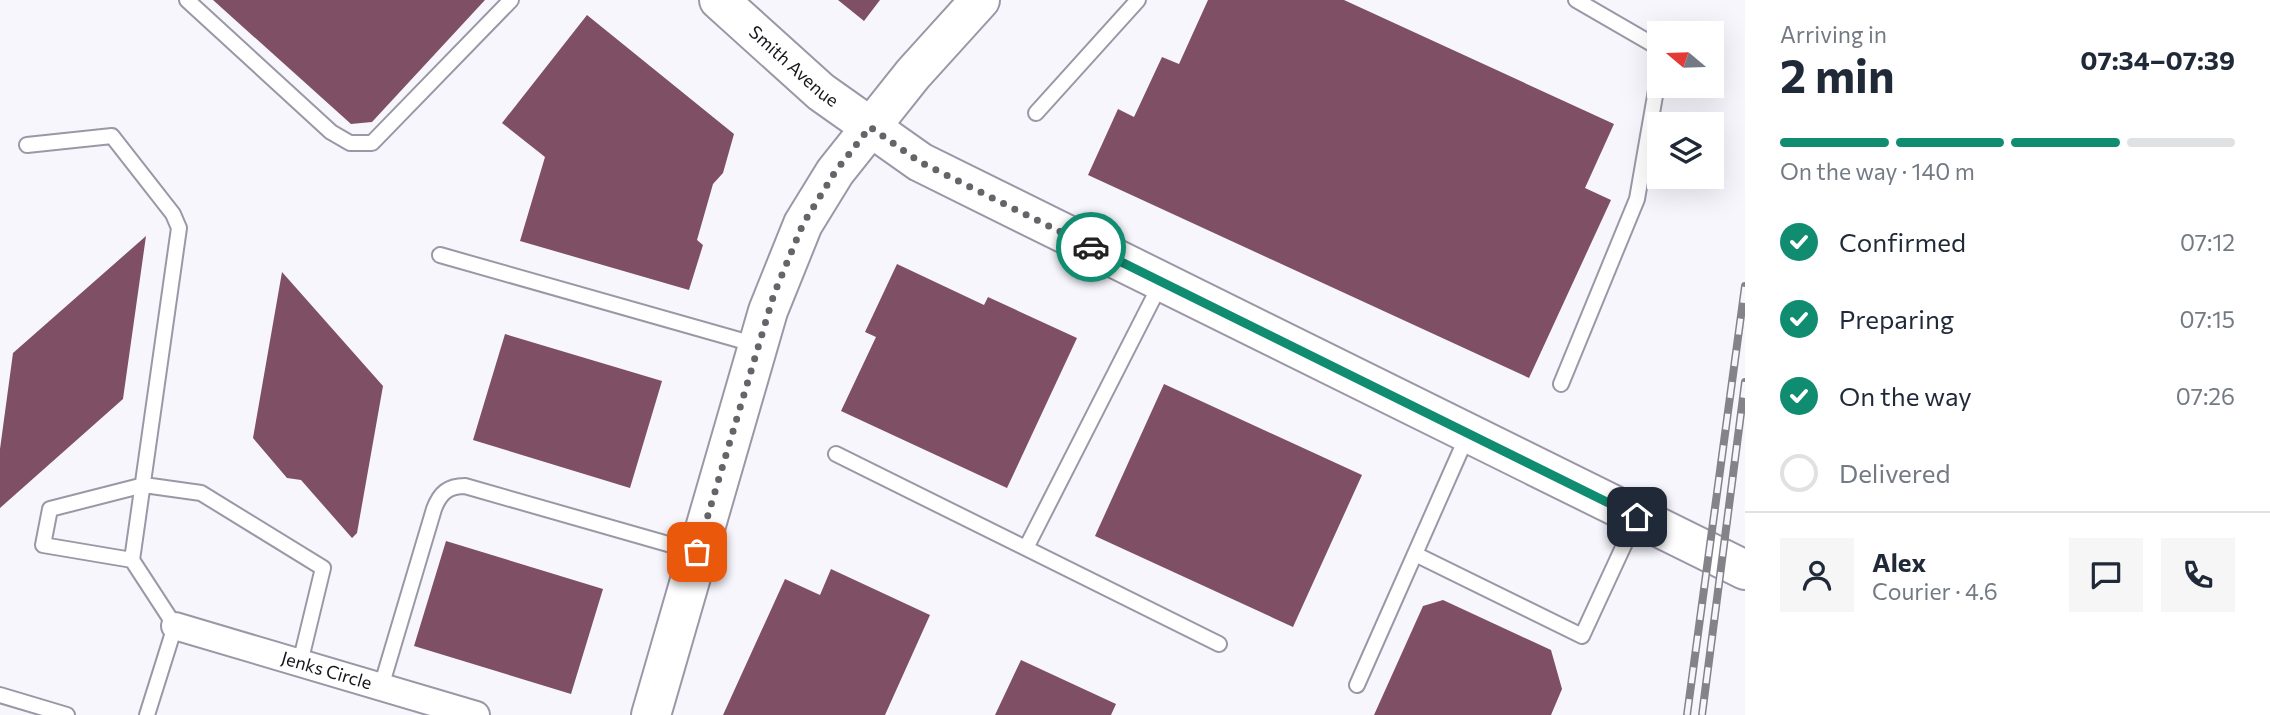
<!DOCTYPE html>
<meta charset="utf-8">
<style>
body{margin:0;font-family:Commissioner,sans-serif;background:#f6f6f7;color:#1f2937;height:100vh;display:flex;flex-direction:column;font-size:26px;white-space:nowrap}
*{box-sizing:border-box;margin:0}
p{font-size:23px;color:#747a83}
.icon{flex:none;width:38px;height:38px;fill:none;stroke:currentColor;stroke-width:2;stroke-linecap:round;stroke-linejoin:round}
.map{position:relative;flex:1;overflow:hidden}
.side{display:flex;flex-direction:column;background:#fff;width:525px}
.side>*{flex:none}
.needle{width:46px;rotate:289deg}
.tools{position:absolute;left:1647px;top:21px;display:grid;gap:14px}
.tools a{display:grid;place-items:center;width:77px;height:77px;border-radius:0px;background:#fff;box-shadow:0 7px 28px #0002;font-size:35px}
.pin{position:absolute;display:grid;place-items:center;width:60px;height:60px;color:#fff;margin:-30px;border-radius:14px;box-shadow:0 4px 10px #0006}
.courier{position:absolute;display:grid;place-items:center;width:70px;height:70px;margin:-35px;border:5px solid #108c70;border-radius:50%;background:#fff;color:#222;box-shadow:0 2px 9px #0007}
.summary em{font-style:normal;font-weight:700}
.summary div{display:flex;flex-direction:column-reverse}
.summary{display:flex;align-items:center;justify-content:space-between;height:119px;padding:0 35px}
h1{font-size:46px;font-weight:700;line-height:52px}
.bar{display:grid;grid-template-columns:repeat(4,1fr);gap:10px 7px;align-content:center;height:84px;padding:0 35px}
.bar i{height:9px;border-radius:5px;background:#e0e1e3}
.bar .active{background:#108c70}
.bar p{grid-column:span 4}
.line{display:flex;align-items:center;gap:18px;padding:0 35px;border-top:2px solid #e0e1e3}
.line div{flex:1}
.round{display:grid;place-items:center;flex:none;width:74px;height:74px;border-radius:0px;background:#f6f6f7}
ol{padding:0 35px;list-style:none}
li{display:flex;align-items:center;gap:21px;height:77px}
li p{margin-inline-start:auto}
li .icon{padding:7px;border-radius:50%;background:#108c70;color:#fff;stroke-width:4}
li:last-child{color:#747a83}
li i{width:38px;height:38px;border:4px solid #e0e1e3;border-radius:50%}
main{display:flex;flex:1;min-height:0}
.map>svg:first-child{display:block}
.building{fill:#7f5065}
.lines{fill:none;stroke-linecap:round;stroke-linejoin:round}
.service-casing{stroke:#9a98a6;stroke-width:18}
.minor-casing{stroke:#9a98a6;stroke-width:30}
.secondary-casing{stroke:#9a98a6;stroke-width:42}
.service{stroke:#fff;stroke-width:14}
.minor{stroke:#fff;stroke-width:26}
.secondary{stroke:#fff;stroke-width:38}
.rail-casing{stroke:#848389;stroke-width:8}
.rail{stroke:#f7f6fd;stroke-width:5;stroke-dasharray:16;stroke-linecap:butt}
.done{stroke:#656469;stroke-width:7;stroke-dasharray:0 12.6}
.route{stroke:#108c70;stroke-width:9}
.labels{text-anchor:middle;stroke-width:7;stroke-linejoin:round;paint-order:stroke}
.street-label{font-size:18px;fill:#16151a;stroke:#f7f6fd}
</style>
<main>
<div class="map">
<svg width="1745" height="715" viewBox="0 0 1745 715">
<rect width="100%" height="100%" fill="#f7f6fd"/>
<path class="building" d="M 213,0 L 485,0 L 372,122 L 351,124 Z
M 838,0 L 880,0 L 864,21 Z
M 1208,0 L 1344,0 L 1614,124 L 1585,188 L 1611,200 L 1529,378 L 1088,175 L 1118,109 L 1134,117 L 1162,57 L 1179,64 Z
M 587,15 L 734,134 L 723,173 L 713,184 L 697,240 L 703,245 L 689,290 L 520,241 L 545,157 L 502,123 Z
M 146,236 L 123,399 L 0,508 L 0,449 L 13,353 Z
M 897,264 L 984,305 L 988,297 L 1077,338 L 1007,488 L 841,411 L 876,337 L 865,332 Z
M 282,272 L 383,386 L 357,533 L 352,538 L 301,480 L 287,478 L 253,438 Z
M 505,334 L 662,381 L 630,488 L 473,440 Z
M 1164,384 L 1362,475 L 1293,627 L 1095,536 Z
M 446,541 L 603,589 L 571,694 L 414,646 Z
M 831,569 L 930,615 L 885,715 L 723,715 L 785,579 L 820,595 Z
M 1443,600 L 1551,650 L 1562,689 L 1551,715 L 1374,715 L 1423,606 Z
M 1021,660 L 1116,704 L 1111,715 L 995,715 Z"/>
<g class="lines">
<g class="service-casing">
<path id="service" d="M 187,0 L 331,132 L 350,143 L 372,143 L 511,0
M 1576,0 L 1659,48
M 1036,113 L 1138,0
M 27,145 L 112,136 L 173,214 L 179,228 L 132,560 L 175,626 L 147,715
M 440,255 L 757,345
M 1561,384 L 1637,199 L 1659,73
M 836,454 L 1219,644
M 1026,548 L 1161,283
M 1415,554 L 1582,636 L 1637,517
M 132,560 L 43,545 L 50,509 L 144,485 L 201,493 L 323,568 L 300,663
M 1357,685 L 1468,434
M 381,687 L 434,509 C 440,493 448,486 465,486 L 696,552
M 0,695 L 67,715"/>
</g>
<g class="minor-casing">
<g id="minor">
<path id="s1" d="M 175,626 L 476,715"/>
</g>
</g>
<g class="secondary-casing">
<g id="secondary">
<path id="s2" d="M 719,0 L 821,92 L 920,162 L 1745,570"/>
<path d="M 651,715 L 768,311 L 803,224 L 835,172 L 913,74 L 980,0"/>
</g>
</g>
<use href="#service" class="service"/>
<use href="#minor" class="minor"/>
<use href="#secondary" class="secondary"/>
<g class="rail-casing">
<path id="rail" d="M 1687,715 L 1745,286
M 1702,715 L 1745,382"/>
</g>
<use href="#rail" class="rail"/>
</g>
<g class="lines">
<path class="done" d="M 697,552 L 774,294 L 803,224 L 835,172 L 870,127 L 920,162 L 1091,247"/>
<path class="route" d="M 1091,247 L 1637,517"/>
</g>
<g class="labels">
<g class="street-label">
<text dy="6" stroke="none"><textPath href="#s2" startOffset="100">Smith Avenue</textPath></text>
<text dy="6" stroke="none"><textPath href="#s1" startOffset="158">Jenks Circle</textPath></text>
</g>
</g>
</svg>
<div class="tools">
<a><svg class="needle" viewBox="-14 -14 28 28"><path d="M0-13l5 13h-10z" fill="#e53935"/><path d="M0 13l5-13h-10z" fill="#747a83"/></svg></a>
<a><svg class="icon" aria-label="layers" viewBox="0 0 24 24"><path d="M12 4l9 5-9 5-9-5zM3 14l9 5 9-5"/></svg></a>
</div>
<div class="pin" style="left:697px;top:552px;background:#ea580c"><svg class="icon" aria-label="bag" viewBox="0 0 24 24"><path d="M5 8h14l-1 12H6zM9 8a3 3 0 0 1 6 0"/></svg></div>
<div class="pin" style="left:1637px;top:517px;background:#1f2937"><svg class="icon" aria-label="home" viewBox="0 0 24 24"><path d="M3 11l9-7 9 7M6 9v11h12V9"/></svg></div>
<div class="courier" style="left:1091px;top:247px"><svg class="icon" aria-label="car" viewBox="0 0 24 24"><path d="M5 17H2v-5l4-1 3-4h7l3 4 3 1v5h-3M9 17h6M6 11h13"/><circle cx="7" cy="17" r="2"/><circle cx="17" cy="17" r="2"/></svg></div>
</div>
<section class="side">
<div class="summary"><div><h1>2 min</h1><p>Arriving in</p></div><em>07:34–07:39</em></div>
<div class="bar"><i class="active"></i><i class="active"></i><i class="active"></i><i></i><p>On the way · 140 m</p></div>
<ol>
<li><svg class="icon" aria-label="check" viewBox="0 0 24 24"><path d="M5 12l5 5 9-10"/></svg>Confirmed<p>07:12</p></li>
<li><svg class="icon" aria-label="check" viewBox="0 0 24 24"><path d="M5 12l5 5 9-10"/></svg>Preparing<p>07:15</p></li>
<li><svg class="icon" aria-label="check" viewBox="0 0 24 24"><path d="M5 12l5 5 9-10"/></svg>On the way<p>07:26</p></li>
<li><i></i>Delivered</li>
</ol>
<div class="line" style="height:126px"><a class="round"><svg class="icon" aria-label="person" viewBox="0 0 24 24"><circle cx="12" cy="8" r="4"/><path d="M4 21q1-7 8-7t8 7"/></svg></a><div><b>Alex</b><p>Courier · 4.6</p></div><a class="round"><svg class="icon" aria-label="chat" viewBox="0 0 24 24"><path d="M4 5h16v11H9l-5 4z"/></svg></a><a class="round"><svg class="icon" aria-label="phone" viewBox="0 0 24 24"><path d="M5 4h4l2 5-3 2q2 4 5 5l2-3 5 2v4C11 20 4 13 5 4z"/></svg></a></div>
</section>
</main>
